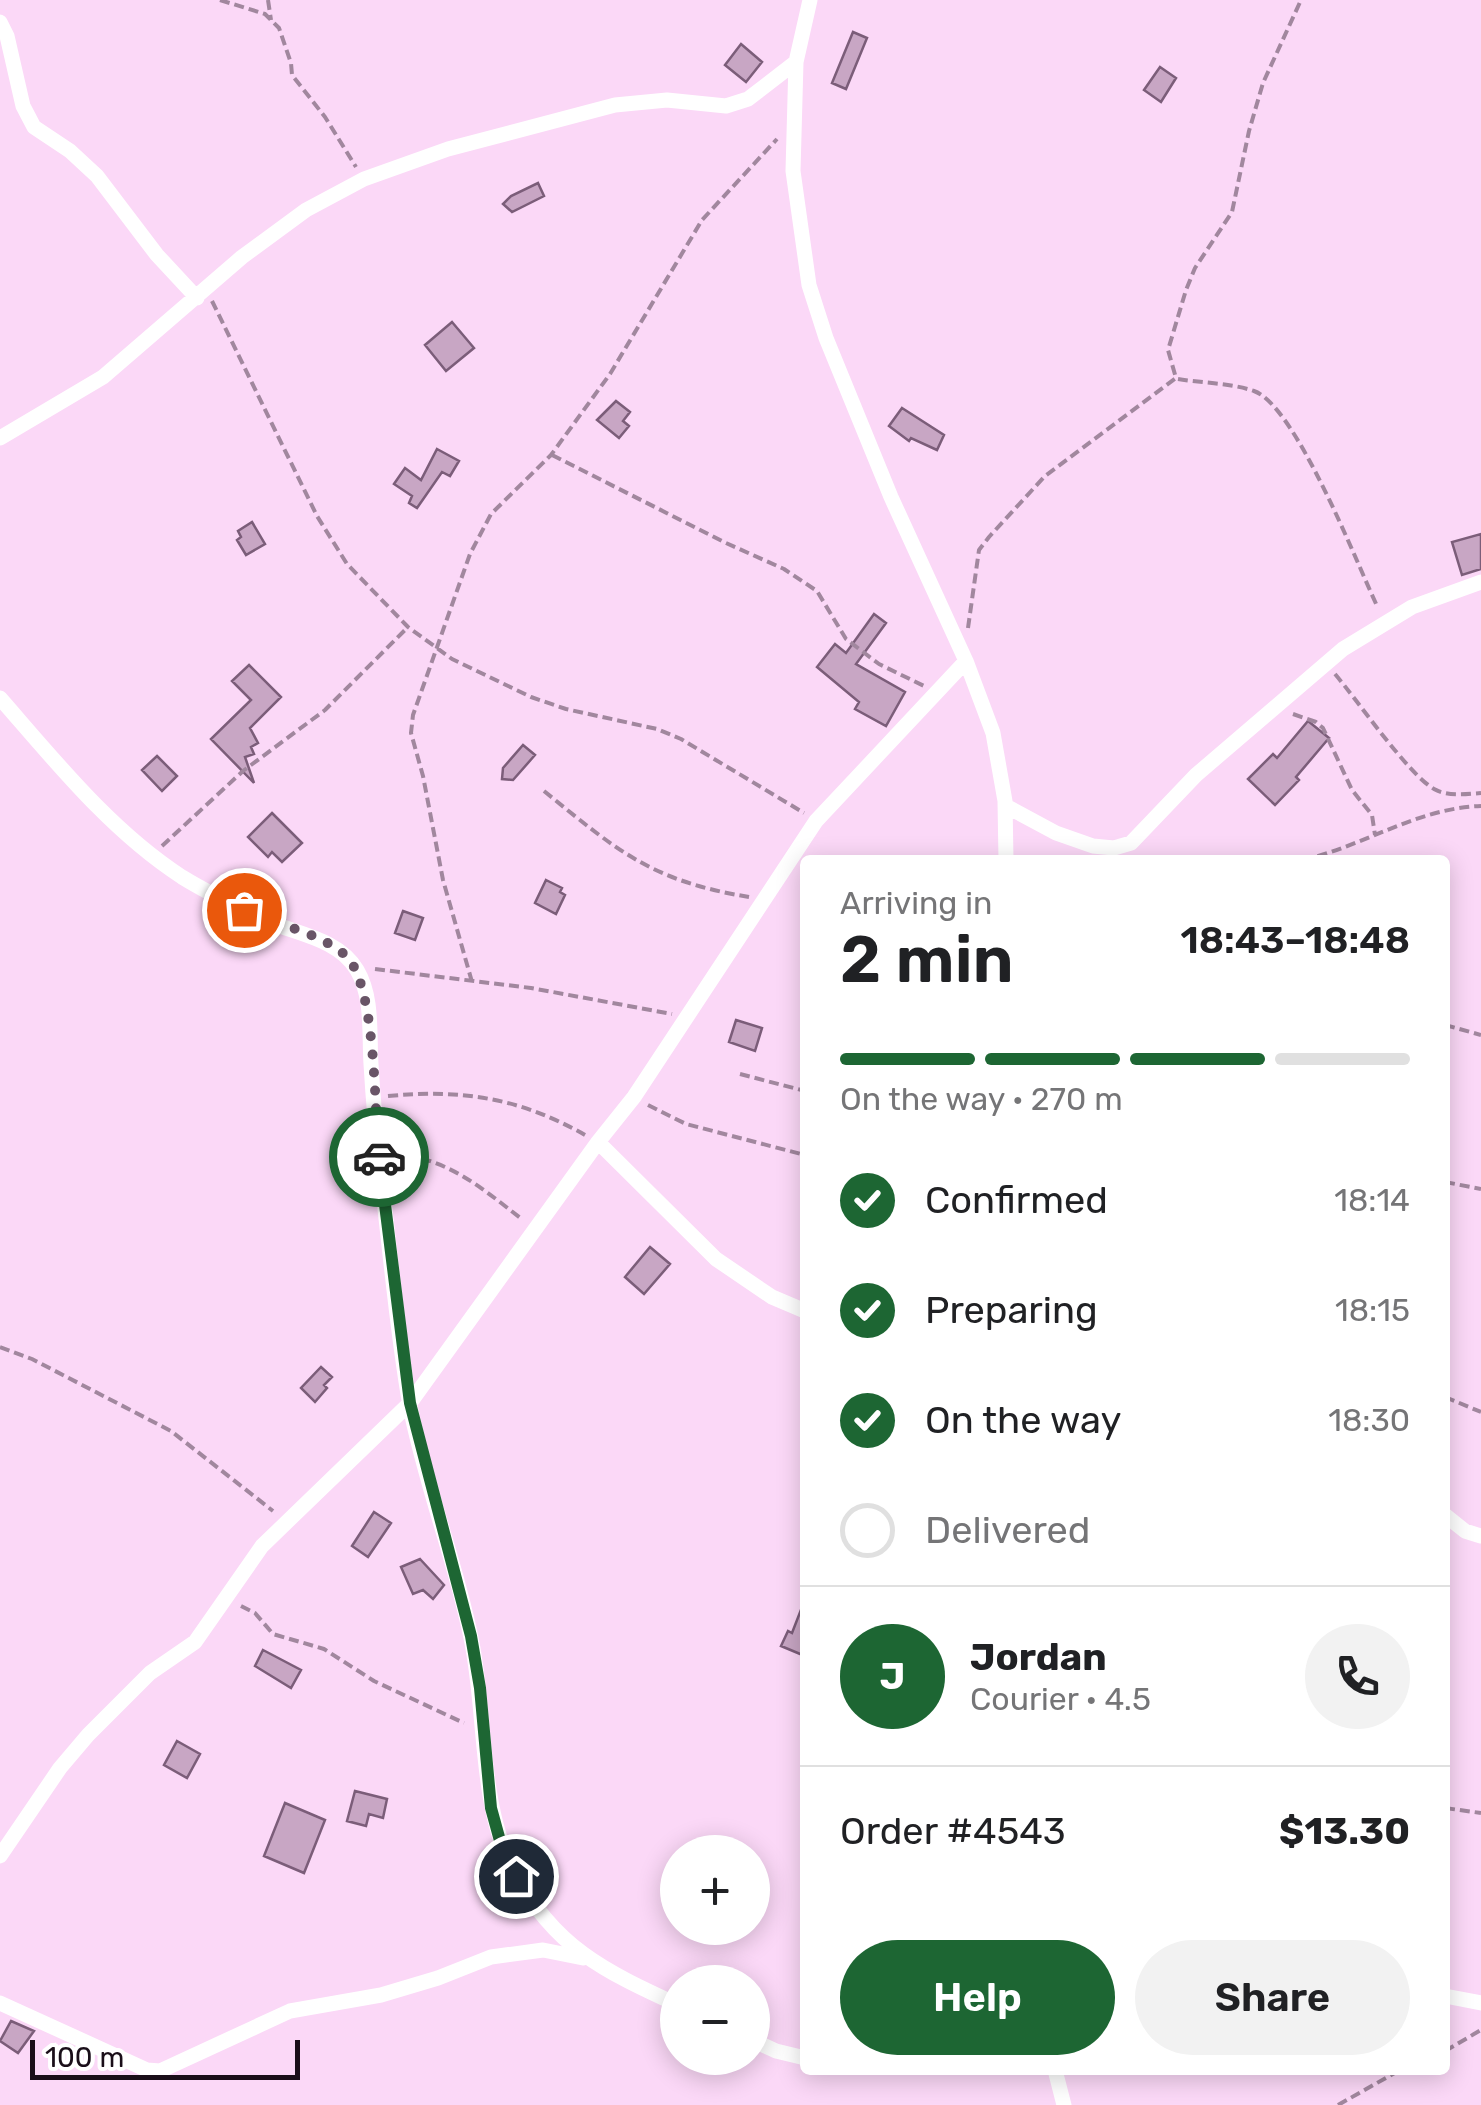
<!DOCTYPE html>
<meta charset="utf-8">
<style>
body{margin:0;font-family:Rubik,sans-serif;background:#f2f2f2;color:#202124;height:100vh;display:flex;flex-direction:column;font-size:38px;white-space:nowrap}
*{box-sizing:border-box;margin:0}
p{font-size:32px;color:#757577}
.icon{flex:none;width:55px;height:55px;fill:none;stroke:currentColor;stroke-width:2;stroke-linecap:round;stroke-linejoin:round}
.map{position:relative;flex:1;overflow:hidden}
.panel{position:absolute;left:800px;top:855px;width:650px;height:1220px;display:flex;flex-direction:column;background:#fff;border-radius:10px;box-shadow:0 5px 25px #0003}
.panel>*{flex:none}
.fabs{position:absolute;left:660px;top:1835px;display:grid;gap:20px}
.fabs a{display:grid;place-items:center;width:110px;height:110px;border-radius:50%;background:#fff;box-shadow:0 5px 25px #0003;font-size:50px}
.scale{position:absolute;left:30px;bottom:25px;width:270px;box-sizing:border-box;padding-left:10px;border:5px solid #1a0e19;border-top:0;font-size:28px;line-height:35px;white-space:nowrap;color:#1a0e19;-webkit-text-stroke:8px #fff;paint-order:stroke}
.pin{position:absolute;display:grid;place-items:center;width:85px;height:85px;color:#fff;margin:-42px;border:5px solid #fff;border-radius:50%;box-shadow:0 2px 10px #0007}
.courier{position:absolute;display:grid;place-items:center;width:100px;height:100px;margin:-50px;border:8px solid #1d6633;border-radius:50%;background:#fff;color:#222;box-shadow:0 2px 12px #0007}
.summary em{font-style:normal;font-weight:600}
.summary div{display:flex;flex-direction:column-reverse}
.summary{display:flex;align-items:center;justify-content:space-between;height:170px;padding:0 40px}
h1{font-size:65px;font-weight:600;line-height:75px}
.bar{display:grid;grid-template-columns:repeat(4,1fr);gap:15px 10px;align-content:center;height:120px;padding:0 40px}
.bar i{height:12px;border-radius:8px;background:#e0e0e0}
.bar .current{background:#1d6633}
.bar p{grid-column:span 4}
.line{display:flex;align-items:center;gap:25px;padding:0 40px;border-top:2px solid #e0e0e0}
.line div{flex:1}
.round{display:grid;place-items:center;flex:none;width:105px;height:105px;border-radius:52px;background:#f2f2f2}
ol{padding:0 40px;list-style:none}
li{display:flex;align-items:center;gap:30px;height:110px}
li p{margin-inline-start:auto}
li .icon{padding:10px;border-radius:50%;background:#1d6633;color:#fff;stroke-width:4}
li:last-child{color:#757577}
li i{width:55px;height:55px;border:5px solid #e0e0e0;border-radius:50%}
.button{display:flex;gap:20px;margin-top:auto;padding:20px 40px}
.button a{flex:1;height:115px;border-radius:60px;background:#1d6633;color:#fff;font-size:40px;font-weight:600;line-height:115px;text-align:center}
.button a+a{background:#f2f2f2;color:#202124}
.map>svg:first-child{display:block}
.building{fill:#c8a6c4;stroke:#7b5d79;stroke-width:2.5}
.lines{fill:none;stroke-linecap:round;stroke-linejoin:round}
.path{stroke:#a1879e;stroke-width:4;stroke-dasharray:10 5;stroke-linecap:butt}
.street{stroke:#fff;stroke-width:15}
.done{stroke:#695567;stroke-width:10;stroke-dasharray:0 18}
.route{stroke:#1d6633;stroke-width:12}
</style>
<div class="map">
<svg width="1481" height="2105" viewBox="0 0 1481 2105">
<rect width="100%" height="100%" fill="#fbd8f7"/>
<path class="building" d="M 853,32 L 867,38 L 846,89 L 832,83 Z
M 741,44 L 762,62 L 746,82 L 725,65 Z
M 1160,67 L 1176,78 L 1161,102 L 1144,90 Z
M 538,183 L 544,196 L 512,212 L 503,204 L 511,196 Z
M 452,322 L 474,348 L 446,371 L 425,345 Z
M 616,401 L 630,412 L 623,421 L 629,426 L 619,438 L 597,420 Z
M 902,408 L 944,435 L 937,450 L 911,438 L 909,441 L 889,426 Z
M 437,449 L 459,461 L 450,476 L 442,472 L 417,508 L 409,503 L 412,496 L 394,484 L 405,468 L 421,480 Z
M 252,522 L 265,544 L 246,555 L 237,540 L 241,537 L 238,531 Z
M 1481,534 L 1481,569 L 1462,575 L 1452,542 Z
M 874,614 L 886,623 L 856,664 L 905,692 L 886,726 L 855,709 L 859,702 L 817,667 L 835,644 L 846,653 Z
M 249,665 L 281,697 L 250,728 L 258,743 L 251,747 L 254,754 L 245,757 L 254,783 L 211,739 L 251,700 L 232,681 Z
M 1308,721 L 1329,738 L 1296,777 L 1299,780 L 1275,805 L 1248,779 L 1273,754 L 1277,758 Z
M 523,745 L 535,755 L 513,780 L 502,779 L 503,768 Z
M 157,756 L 177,776 L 162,791 L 142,770 Z
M 272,813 L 302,843 L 282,862 L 272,852 L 268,857 L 248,837 Z
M 546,880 L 562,888 L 560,892 L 565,895 L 556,914 L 535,903 Z
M 403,911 L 423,918 L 415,940 L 395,933 Z
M 736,1020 L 762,1028 L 755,1051 L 729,1042 Z
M 650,1247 L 670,1264 L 644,1294 L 625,1277 Z
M 321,1367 L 332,1377 L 324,1385 L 327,1388 L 315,1402 L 301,1388 Z
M 374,1512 L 391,1523 L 368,1557 L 352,1546 Z
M 420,1559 L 444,1585 L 433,1599 L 423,1590 L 413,1594 L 401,1567 Z
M 804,1602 L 805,1602 L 805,1656 L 781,1646 L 788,1631 L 792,1633 Z
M 263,1650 L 301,1670 L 291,1688 L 255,1666 Z
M 177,1741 L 200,1754 L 187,1778 L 164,1765 Z
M 355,1791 L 387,1799 L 383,1818 L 369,1814 L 366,1826 L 347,1821 Z
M 285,1803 L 325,1820 L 304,1873 L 264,1856 Z
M 11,2021 L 34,2031 L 18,2053 L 0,2041 Z"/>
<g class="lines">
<path class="path" d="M 220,0 L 265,14 L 279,28 L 291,63 L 292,75 L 325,117 L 356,167
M 268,0 L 271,20
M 212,301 L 317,516 L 347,564 L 408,627 L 452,659 L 531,697 L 566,709 L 657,729 L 681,739 L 804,813
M 1178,379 C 1202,383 1231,383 1254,391 C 1296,406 1357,564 1378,608
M 552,455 L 726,543 L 784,569 L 817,591 L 846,639 L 879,664 L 924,686
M 968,628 L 979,550 L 989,537 L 1045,476 L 1176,378 L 1168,350 L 1186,290 L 1195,268 L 1232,212 L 1249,131 L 1263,83 L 1301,0
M 1335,674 C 1358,701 1408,774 1434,789 C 1448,797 1466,794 1481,793
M 1293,714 L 1316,722 L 1323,728 L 1352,790 L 1372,815 L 1375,835
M 544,791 C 619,852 652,881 749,897
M 162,846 L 243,771 L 325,710 L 408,627
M 1303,860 C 1364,846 1417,808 1481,806
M 375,969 L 531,988 L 672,1014
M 472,982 L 443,880 L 423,776 L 411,733 L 413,715 L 470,554 L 491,514 L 551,455 L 610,374 L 702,220 L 777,139
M 1445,1025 L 1481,1035
M 740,1074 L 805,1091
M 388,1096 C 462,1089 520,1098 585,1135
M 648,1105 L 686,1124 L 805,1155
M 392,1153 C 449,1159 479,1186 523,1220
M 1445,1182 L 1481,1189
M 0,1347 L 32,1359 L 171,1431 L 273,1511
M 1445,1397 L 1481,1412
M 241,1606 L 255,1613 L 273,1634 L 324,1649 L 374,1681 L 464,1723
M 1445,1808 L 1481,1813
M 1445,2051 L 1481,2030
M 1338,2105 L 1400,2070"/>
<path class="street" d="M 810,0 L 796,62 L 793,171 L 809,285 L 826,338 L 891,497 L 966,661 L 993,733 L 1005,801 L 1006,860
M 0,22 L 7,36 L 23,106 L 34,127 L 70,151 L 97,176 L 157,255 L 197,298
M 0,438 L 103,377 L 242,257 L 306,210 L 364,179 L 448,149 L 615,105 L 667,100 L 726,106 L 748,99 L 796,62
M 0,698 C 55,761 111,831 182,877 C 208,893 239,908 267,921 C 297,934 339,939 357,970 C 373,997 369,1033 371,1064 C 373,1098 376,1133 380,1167 C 390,1246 396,1327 410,1406 C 425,1484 455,1559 471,1638 C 487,1714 478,1804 514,1872 C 554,1947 604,1971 678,2005
M 1006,806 L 1056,833 L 1093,846 L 1114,848 L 1131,843 L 1196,775 L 1343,649 L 1412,607 L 1481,582
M 598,1142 L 716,1259 L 772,1297 L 805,1311
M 1445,1515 L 1465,1531 L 1481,1536
M 0,1856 L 60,1768 L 88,1735 L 150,1673 L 195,1642 L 262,1546 L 410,1403 L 598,1142 L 634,1097 L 816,821 L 966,661
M 1445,1996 L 1481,2003
M 0,2003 L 147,2070 L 160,2071 L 290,2011 L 381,1995 L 438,1978 L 491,1957 L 543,1950 L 583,1958
M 752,2040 L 776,2051 L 805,2058
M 1055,2070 L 1064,2105"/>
</g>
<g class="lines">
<path class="done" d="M 244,910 C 275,924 317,932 344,954 C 377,981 374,1111 379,1157"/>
<path class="route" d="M 379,1157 L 410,1403 L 471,1636 L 480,1688 L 491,1808 L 502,1848 L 516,1876"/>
</g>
</svg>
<div class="fabs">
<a>+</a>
<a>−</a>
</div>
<div class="scale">100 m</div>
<div class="pin" style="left:244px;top:910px;background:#ea580c"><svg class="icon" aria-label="bag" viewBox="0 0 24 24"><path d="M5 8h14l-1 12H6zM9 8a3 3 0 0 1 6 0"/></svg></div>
<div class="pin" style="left:516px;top:1876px;background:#1f2937"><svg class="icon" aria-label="home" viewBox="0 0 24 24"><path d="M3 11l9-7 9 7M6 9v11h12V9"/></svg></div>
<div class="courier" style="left:379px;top:1157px"><svg class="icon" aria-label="car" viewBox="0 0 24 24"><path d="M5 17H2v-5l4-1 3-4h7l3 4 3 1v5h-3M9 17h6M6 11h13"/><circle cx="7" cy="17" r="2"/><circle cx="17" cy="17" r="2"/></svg></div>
<section class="panel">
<div class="summary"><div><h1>2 min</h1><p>Arriving in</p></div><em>18:43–18:48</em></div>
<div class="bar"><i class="current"></i><i class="current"></i><i class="current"></i><i></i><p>On the way · 270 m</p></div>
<ol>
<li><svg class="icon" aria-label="check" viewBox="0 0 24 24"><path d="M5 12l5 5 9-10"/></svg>Confirmed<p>18:14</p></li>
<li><svg class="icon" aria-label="check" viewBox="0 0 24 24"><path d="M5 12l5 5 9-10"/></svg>Preparing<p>18:15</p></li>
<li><svg class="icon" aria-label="check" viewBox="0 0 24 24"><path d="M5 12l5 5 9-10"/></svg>On the way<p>18:30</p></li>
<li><i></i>Delivered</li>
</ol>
<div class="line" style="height:180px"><b class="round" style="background:#1d6633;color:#fff">J</b><div><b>Jordan</b><p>Courier · 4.5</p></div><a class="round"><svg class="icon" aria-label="phone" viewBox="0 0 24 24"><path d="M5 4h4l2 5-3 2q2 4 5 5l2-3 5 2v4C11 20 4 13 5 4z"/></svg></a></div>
<div class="line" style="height:130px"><div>Order #4543</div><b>$13.30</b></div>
<div class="button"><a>Help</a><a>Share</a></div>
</section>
</div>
